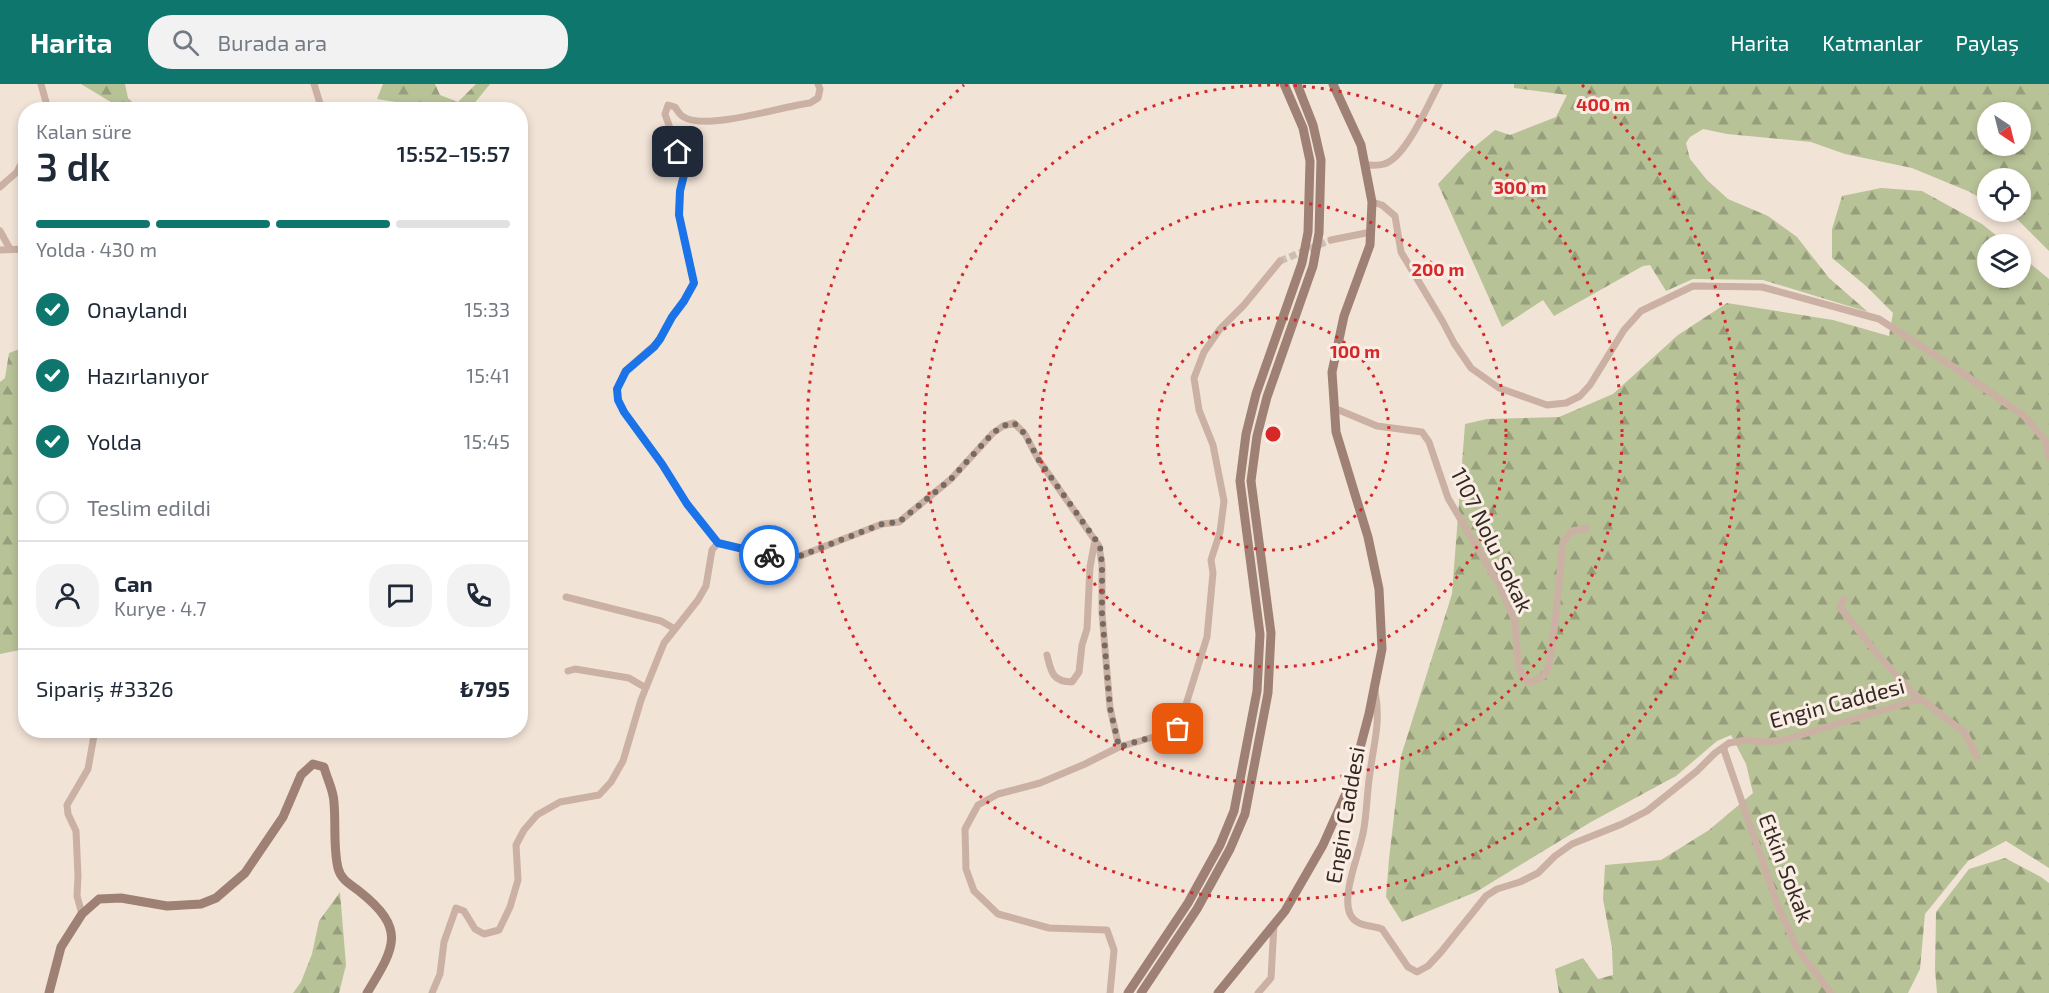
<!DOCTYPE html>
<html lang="tr">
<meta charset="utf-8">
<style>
body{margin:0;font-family:"Exo 2",sans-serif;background:#f2f2f3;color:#1f2937;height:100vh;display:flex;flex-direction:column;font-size:22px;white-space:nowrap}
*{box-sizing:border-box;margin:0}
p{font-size:20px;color:#747a83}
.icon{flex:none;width:33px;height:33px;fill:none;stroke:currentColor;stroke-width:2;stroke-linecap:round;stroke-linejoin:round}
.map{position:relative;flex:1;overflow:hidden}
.panel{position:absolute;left:18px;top:18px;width:510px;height:636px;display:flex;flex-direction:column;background:#fff;border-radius:24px;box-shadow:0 3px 9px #0003}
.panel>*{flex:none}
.needle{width:39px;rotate:145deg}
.controls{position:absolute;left:1977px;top:18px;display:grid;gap:12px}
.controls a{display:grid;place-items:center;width:54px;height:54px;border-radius:50%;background:#fff;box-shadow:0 3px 9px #0003;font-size:30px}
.pin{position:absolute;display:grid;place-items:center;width:51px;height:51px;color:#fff;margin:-26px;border-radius:12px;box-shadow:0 3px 9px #0006}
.courier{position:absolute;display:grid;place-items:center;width:60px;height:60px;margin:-30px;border:4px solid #1a73e8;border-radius:50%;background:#fff;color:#222;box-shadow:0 2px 8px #0007}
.headline em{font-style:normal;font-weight:600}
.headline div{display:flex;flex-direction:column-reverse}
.headline{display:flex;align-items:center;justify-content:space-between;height:102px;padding:0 18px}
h1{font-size:39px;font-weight:600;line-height:45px}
.bar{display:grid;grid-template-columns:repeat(4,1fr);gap:9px 6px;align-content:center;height:72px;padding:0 18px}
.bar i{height:8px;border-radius:4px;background:#e0e1e3}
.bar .active{background:#0f766e}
.bar p{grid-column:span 4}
.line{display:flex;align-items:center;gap:15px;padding:0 18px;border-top:2px solid #e0e1e3}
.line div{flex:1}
.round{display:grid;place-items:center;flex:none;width:63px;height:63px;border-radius:24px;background:#f2f2f3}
ol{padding:0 18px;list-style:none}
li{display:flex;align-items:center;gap:18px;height:66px}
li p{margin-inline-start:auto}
li .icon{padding:6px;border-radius:50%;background:#0f766e;color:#fff;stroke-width:4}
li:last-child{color:#747a83}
li i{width:33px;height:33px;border:3px solid #e0e1e3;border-radius:50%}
header{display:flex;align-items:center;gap:36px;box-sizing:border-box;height:84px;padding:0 30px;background:#0f766e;color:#fff}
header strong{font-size:28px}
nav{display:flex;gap:33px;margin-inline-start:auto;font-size:21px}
.search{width:420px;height:54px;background:#f2f2f3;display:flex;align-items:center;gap:15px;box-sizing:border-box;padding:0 21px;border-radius:24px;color:#747a83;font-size:22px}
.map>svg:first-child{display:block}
.forest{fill:url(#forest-firs);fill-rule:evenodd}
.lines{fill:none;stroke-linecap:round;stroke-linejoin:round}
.street-tunnel{stroke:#ccbeb3;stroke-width:7;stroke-dasharray:7 3.5;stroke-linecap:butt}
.street{stroke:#cbb1a3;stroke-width:7}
.secondary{stroke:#9f8074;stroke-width:9}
.done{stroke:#776a63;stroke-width:6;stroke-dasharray:0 10.8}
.route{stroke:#1a73e8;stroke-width:8}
.ring{fill:none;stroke:#d62828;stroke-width:3;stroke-dasharray:3 6}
.labels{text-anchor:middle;stroke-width:6;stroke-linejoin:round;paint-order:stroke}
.street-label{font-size:22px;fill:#352925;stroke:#faeee4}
.centre{fill:#d62828;stroke:#faeee4;stroke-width:3}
.ring-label{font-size:18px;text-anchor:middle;font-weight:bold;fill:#d62828;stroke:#faeee4;stroke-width:6;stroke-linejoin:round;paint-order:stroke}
</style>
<header>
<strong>Harita</strong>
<div class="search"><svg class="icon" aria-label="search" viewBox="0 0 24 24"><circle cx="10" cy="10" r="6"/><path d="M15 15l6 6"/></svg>Burada ara</div>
<nav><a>Harita</a><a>Katmanlar</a><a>Paylaş</a></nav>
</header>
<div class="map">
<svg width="2049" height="909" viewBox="0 0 2049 909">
<defs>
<pattern id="forest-firs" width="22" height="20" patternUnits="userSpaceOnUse" patternTransform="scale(1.5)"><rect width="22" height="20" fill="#b8c297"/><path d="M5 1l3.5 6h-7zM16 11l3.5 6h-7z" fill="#969e7b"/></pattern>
</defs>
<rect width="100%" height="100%" fill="#f2e3d7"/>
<path class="forest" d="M 81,0 L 125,0 L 128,14 L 140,25 L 120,25 L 119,23 Z
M 383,0 L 435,0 L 440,11 L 458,18 L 476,0 L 490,0 L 469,26 L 399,25 L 402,19 L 377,15 Z
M 1514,0 L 2049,0 L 2049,167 L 2018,136 L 2003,128 L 2020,128 L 2020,94 L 1988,94 L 1987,118 L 1970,108 L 1912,84 L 1845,70 L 1811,58 L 1727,50 L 1703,45 L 1690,53 L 1686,59 L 1690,75 L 1707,96 L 1728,115 L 1768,132 L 1797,153 L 1829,194 L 1868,228 L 1763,196 L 1693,195 L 1666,207 L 1650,181 L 1643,182 L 1554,232 L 1543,216 L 1502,243 L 1438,100 L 1467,69 L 1495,46 L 1510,51 L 1556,33 L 1567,11 L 1514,4 ZM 1988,28 L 2020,28 L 2020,62 L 1988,62 Z
M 1881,104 L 1922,107 L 1982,140 L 2007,160 L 1988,160 L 1988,194 L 2020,194 L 2021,172 L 2049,195 L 2049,784 L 2006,757 L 1968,777 L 1925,830 L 1920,885 L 1908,909 L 1559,909 L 1555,885 L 1583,874 L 1598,895 L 1613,891 L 1612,864 L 1603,815 L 1605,781 L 1661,776 L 1709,746 L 1753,709 L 1746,680 L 1731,651 L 1717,657 L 1676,692 L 1591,738 L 1476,808 L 1402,838 L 1386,813 L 1389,775 L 1401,672 L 1452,510 L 1465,340 L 1487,335 L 1559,333 L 1613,310 L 1678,251 L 1727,219 L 1833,236 L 1889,252 L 1893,229 L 1866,202 L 1832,174 L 1832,145 L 1842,112 Z
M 25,263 L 26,440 L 20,452 L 18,488 L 25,500 L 25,565 L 0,570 L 0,298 L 5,294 L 9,269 Z
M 2005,774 L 2041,793 L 2049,799 L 2049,909 L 1937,909 L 1935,886 L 1936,828 L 1969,785 Z
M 340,808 L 346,881 L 339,909 L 293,909 L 301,898 L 312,870 L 319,837 Z"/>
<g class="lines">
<path class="street-tunnel" d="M 1280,177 L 1331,156"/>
<path class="street" d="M 41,0 L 46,18 L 46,26
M 314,0 L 322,26
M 1365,81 C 1371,81 1378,82 1384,80 C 1405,75 1429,19 1439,0
M 0,103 L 17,88 L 26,71
M 1372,118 L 1382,121 L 1395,132 L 1401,168 L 1443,238 L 1454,259 L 1471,284 L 1499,304 L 1547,321 L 1566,319 L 1580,312 L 1590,301 L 1624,246 L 1641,227 L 1693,202 L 1762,203 L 1879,235 L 1955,284 L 2023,331 L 2045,356 L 2049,373
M 0,147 L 10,165
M 1331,156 L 1371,148
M 0,166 L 26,165
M 1334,324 L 1377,342 L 1422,348 L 1429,358 L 1448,414 L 1499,501 L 1515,537 L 1518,581 L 1522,591 L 1528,598 C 1534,597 1541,595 1545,590 C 1554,576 1560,481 1563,458 L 1572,447 L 1587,444
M 718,459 L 687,420 L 662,380 L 624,328 L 618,316 L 617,305 L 625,287 L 660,256 L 672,233 L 684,217 L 694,199 L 679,131 L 680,107 L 685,87 L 665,30 L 668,21 L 675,23 C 679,29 681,33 688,35 C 715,44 780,23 810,19 L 818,14 L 820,5 L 818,0
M 566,513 L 661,537 L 675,545
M 1844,515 L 1840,523 L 1878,571 L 1913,609 L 1965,649 L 1977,673
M 1047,571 C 1051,587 1052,598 1072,598 L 1079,588 L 1082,561 L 1087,545 L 1090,483 L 1095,456
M 568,587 L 575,585 L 629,594 L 646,604
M 1375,606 C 1381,640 1374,656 1370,689 C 1367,707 1367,726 1364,744 C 1361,767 1341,809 1350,830 C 1356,843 1371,841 1382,845 L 1408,883 L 1417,888 L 1428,882 L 1441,868 L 1486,812 L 1497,805 L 1520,798 L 1538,789 L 1555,772 L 1572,760 L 1622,740 L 1647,727 L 1697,687 L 1715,669 L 1729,659 L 1747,656 L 1762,658 L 1784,656 L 1920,615
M 1725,662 L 1724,666 L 1778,822 L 1797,864 L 1831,909
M 82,830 L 77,812 L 78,792 L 76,747 L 68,730 L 67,721 L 88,685 L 95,646
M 432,909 L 440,890 L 444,858 L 456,824 L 464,827 L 475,845 L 484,850 L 499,846 L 510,823 L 518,796 L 516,761 L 524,746 L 537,731 L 560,718 L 599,711 L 611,698 L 623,677 L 641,616 L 664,559 L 698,516 L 706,502 L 712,466 L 718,459 L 779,473 L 800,472 L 882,440 L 899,438 L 951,395 L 993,349 L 1003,342 L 1014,339 L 1025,350 L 1038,375 L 1099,462 L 1102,481 L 1102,529 L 1110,624 L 1119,663
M 1110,909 L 1114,866 L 1107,846 L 1049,844 L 998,830 L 974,807 L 966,785 L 965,745 L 978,721 L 998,710 L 1040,699 L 1085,680 L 1119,663 L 1178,646 L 1207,553 L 1213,489 L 1211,476 L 1220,448 L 1224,417 L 1213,361 L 1199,326 L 1194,294 L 1204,268 L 1220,245 L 1244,221 L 1280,177
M 1258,909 L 1271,894 L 1274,840"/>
<path class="secondary" d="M 49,909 L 61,863 L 82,830 L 99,815 L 121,814 L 167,822 L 201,820 L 216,814 L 245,789 L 283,733 L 301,691 L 313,680 L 324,683 C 327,695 334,707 334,719 C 336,740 333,763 338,784 C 341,796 350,800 359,807 C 407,845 395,863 367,909
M 1128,909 L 1188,819 L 1220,761 L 1234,727 L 1257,607 L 1260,550 L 1240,397 L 1246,350 L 1256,310 L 1302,179 L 1308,148 L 1310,77 L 1303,44 L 1284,0
M 1141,909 L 1197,825 L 1230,765 L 1245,730 L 1268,609 L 1271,549 L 1251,397 L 1257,352 L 1267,313 L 1313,182 L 1319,149 L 1321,76 L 1313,41 L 1297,0
M 1218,909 L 1285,827 L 1323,761 L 1351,698 L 1369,630 L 1382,565 L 1379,505 L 1368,453 L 1336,348 L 1332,288 L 1344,232 L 1370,161 L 1372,118 L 1361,61 L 1333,0"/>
</g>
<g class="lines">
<path class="done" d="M 769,471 L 779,473 L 800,472 L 882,440 L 899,438 L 951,395 L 993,349 L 1003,342 L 1014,339 L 1025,350 L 1038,375 L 1100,462 L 1102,481 L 1102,529 L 1110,624 L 1119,663 L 1178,645"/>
<path class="route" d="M 678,68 L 685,87 L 680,107 L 679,131 L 694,199 L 684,217 L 672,233 L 660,255 L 654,263 L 626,287 L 617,305 L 618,316 L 624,328 L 662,380 L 687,420 L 718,459 L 769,471"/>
</g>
<g class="ring">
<circle cx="1273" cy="350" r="116"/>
<circle cx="1273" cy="350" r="233"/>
<circle cx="1273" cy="350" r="349"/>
<path d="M1582 1A466 466 0 1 1 964 1"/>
</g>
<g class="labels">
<g class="street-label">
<text transform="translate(1492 456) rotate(64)" y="8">1107 Nolu Sokak</text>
<text transform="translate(1837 619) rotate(-15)" y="8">Engin Caddesi</text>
<text transform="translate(1345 731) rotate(-80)" y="8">Engin Caddesi</text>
<text transform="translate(1786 784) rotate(69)" y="8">Etkin Sokak</text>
</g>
</g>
<circle cx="1273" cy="350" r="9" class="centre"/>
<g class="ring-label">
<text x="1603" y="27">400 m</text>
<text x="1520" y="110">300 m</text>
<text x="1438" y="192">200 m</text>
<text x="1355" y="274">100 m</text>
</g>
</svg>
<div class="controls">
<a><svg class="needle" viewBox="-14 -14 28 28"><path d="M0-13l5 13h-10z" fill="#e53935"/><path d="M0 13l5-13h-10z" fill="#747a83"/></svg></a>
<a><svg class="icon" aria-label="locate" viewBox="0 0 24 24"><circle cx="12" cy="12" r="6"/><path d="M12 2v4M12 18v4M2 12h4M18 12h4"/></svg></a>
<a><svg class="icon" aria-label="layers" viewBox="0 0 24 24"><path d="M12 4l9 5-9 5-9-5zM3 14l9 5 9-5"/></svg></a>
</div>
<div class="pin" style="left:1178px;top:645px;background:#ea580c"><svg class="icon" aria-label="bag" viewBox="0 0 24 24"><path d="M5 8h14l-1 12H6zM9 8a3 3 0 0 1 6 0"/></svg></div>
<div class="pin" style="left:678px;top:68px;background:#1f2937"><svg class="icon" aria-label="home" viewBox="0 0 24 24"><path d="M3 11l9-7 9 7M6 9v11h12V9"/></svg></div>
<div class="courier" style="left:769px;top:471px"><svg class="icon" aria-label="bike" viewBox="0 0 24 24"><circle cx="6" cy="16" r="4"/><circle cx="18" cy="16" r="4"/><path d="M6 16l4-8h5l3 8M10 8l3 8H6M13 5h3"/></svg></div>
<section class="panel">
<div class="headline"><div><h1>3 dk</h1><p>Kalan süre</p></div><em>15:52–15:57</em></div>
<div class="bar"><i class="active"></i><i class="active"></i><i class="active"></i><i></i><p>Yolda · 430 m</p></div>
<ol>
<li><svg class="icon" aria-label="check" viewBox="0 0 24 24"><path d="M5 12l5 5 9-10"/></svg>Onaylandı<p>15:33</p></li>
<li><svg class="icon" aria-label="check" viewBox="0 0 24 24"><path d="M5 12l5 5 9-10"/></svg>Hazırlanıyor<p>15:41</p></li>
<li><svg class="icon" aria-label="check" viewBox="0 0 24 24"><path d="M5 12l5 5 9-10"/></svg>Yolda<p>15:45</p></li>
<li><i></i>Teslim edildi</li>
</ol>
<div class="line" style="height:108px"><a class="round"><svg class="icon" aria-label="person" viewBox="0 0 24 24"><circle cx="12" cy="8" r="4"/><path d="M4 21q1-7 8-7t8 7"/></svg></a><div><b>Can</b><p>Kurye · 4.7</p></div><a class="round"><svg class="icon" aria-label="chat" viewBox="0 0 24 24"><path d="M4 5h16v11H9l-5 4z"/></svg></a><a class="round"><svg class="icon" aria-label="phone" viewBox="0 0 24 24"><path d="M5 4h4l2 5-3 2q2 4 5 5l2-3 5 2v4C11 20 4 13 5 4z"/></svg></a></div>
<div class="line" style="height:78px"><div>Sipariş #3326</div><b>₺795</b></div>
</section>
</div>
